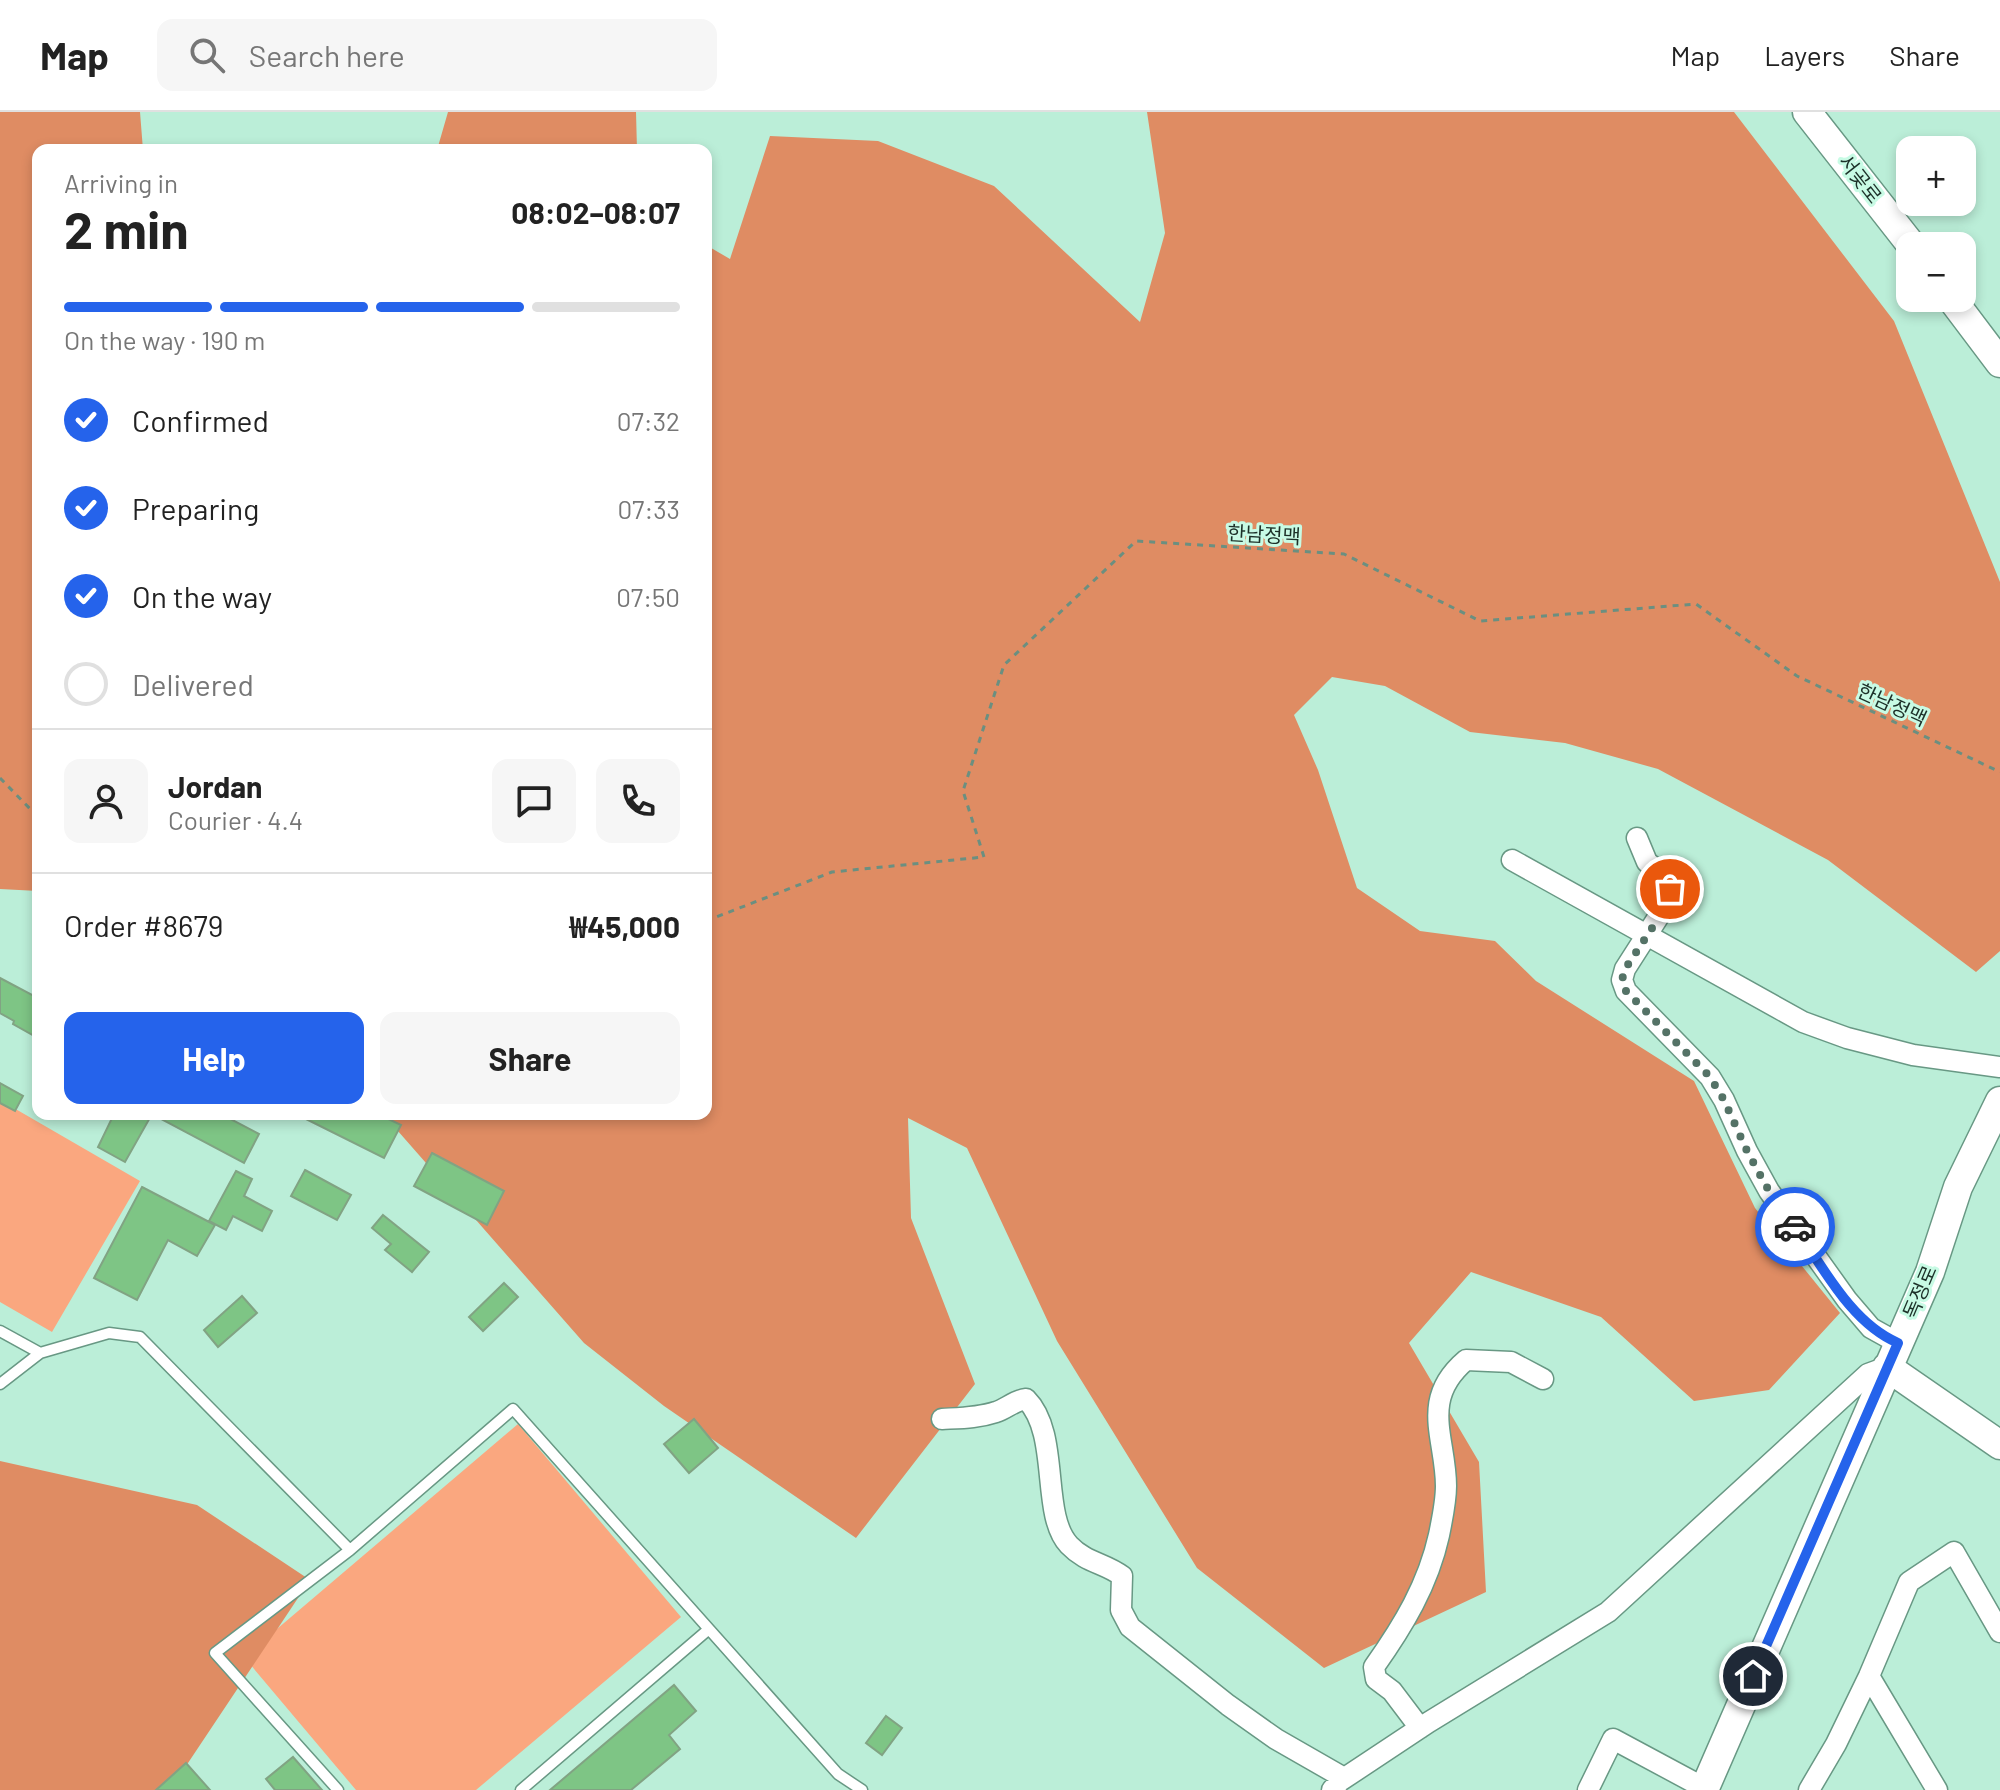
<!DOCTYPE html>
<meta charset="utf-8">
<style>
body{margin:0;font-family:Barlow,"Noto Sans KR",sans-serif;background:#f6f6f6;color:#222;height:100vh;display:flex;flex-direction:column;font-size:30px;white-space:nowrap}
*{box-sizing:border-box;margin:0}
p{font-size:26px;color:#767676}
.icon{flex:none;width:44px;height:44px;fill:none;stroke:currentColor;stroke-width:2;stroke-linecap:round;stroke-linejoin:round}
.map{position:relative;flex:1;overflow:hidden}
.details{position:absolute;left:32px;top:32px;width:680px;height:976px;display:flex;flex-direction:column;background:#fff;border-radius:16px;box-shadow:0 4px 12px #0003}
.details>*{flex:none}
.fabs{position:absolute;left:1896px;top:24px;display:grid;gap:16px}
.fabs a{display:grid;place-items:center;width:80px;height:80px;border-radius:16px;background:#fff;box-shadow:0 4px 12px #0003;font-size:40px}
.pin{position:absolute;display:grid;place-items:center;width:68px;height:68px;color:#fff;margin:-34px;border:4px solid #fff;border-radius:50%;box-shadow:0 2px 8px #0007}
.courier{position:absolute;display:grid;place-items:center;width:80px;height:80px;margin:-40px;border:6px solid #2563eb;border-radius:50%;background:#fff;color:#222;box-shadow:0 2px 10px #0007}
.headline em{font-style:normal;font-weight:700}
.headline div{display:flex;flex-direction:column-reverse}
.headline{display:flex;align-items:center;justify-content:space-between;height:136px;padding:0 32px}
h1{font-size:52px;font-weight:700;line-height:60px}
.bar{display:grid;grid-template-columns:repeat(4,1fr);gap:12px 8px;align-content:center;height:96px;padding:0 32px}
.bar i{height:10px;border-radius:6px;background:#e0e0e0}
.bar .current{background:#2563eb}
.bar p{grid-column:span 4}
.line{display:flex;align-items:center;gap:20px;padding:0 32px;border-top:2px solid #e0e0e0}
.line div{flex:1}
.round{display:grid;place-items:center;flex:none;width:84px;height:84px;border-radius:16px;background:#f6f6f6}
ol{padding:0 32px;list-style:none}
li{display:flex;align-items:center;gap:24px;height:88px}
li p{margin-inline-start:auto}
li .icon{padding:8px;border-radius:50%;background:#2563eb;color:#fff;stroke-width:4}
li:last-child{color:#767676}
li i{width:44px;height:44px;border:4px solid #e0e0e0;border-radius:50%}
.action{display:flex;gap:16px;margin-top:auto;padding:16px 32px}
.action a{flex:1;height:92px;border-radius:16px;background:#2563eb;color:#fff;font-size:32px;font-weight:700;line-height:92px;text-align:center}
.action a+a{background:#f6f6f6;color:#222}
header{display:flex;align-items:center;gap:48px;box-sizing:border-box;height:112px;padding:0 40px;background:#fff;border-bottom:2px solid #e0e0e0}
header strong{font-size:38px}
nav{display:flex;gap:44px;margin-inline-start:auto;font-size:28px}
.search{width:560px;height:72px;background:#f6f6f6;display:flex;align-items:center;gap:20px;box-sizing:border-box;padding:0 28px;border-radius:16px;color:#767676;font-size:30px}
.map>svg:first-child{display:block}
.green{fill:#faa77f}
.forest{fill:#df8c63}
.building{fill:#7ec585;stroke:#81a383;stroke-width:2}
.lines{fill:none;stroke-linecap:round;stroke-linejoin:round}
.lane-casing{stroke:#689884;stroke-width:13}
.street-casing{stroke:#689884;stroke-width:23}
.secondary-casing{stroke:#689884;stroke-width:31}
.path{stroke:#6b8f80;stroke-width:3;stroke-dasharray:6 6;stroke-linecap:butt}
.lane{stroke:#fff;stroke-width:10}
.street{stroke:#fff;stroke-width:20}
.secondary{stroke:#fff;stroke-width:28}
.done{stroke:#547266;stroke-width:8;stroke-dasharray:0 14.4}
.route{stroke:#2563eb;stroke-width:10}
.labels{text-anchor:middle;stroke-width:6;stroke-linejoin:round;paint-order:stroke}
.street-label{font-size:20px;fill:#1c3028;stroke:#c8fbe5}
</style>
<header>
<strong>Map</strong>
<div class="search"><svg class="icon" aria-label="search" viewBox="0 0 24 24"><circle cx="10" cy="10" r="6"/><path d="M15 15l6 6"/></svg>Search here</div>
<nav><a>Map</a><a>Layers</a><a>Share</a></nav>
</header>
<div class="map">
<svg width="2000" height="1678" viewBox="0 0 2000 1678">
<rect width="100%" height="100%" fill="#bbeed8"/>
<path class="green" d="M 0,988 L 140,1069 L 52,1220 L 0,1190 Z
M 518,1312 L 681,1505 L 476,1678 L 356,1678 L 244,1545 Z"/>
<path class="forest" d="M 0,0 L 140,0 L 143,38 L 38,38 L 38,779 L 0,777 Z
M 448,0 L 636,0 L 637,38 L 437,38 Z
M 1147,0 L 1734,0 L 1894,209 L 2000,470 L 2000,839 L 1976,860 L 1828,748 L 1658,657 L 1565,631 L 1470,620 L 1385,574 L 1332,565 L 1294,603 L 1318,658 L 1357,776 L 1420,819 L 1495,829 L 1536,869 L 1694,969 L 1755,1096 L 1840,1201 L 1769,1278 L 1694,1289 L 1601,1205 L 1471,1160 L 1409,1231 L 1479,1350 L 1486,1480 L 1324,1556 L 1197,1456 L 1057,1229 L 967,1036 L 908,1006 L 911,1106 L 975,1272 L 856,1426 L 664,1294 L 584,1231 L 383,1002 L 706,1002 L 706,133 L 730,147 L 770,24 L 878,29 L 994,74 L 1140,210 L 1165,121 Z
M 0,1349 L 197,1393 L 310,1468 L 170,1678 L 0,1678 Z"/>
<path class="building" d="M 0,866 L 38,886 L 38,926 L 13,912 L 14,909 L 0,901 Z
M 0,971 L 23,984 L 15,999 L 0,991 Z
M 114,1002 L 221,1002 L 259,1022 L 244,1051 L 152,1002 L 125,1050 L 98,1035 Z
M 296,1002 L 378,1002 L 401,1013 L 384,1046 Z
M 432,1041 L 504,1079 L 487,1113 L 414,1074 Z
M 305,1058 L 351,1083 L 337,1108 L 291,1084 Z
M 236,1059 L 252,1067 L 244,1084 L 272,1099 L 262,1119 L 233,1104 L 226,1118 L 209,1109 Z
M 142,1075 L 215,1113 L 197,1144 L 168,1128 L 137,1188 L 94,1166 Z
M 383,1103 L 429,1140 L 412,1160 L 385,1138 L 391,1132 L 372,1116 Z
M 504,1171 L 518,1185 L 483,1219 L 469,1205 Z
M 242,1184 L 257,1201 L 218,1235 L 204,1218 Z
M 694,1307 L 718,1336 L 689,1361 L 664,1332 Z
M 674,1573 L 696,1599 L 669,1623 L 680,1637 L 631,1678 L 550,1678 Z
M 886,1604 L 902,1616 L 882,1643 L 866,1631 Z
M 293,1645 L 322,1678 L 275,1678 L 266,1667 Z
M 186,1651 L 210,1678 L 156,1678 Z"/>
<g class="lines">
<g class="lane-casing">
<path id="lane" d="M 0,1219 L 40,1241
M 0,1272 L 40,1241 L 109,1221 L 140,1225 L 350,1438
M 338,1678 L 215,1541 L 350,1438 L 513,1297 L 838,1662 L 862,1678
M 521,1678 L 709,1517"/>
</g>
<g class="street-casing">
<path id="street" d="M 1637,726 L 1647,750 L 1667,766 L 1670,777 L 1664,796 L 1625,857 L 1622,868 L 1626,879 L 1710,965 L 1724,988 L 1747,1039 L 1769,1079 L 1847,1188 L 1871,1216 L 1898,1231
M 1512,748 L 1803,910 L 1847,926 L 1913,943 L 2000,955
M 942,1307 C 960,1306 978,1306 996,1300 C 1006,1297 1015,1288 1026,1287 C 1061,1322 1040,1402 1069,1433 C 1086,1451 1105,1451 1122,1464 L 1121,1498 L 1130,1515 L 1228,1593 L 1276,1627 L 1344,1666
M 1869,1564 L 1937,1678
M 1420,1616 L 1392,1579 L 1376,1567 L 1374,1555 C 1403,1514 1428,1473 1439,1423 C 1442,1408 1446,1390 1446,1374 C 1446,1326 1419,1288 1466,1248 L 1511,1250 L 1543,1267
M 1332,1678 L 1340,1669 L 1429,1610 L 1608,1500 L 1868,1262 L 1887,1255
M 1588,1678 L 1613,1627 L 1708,1678
M 1809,1678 L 1836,1632 L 1869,1564 L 1909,1470 L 1954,1440 L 2000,1520"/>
</g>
<g class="secondary-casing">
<path id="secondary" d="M 1807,0 L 1912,134
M 1951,186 L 2000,251
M 1887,1255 L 2000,1333
M 1704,1678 L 1930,1160 L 1958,1075 L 2000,989"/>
</g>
<path class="path" d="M 0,666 L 38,705
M 706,809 L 832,760 L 984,745 L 963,679 L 1004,553 L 1136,429 L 1344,442 L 1480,509 L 1696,492 L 1797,564 L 2000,660"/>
<use href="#lane" class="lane"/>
<use href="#street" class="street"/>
<use href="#secondary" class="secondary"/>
</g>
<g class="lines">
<path class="done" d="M 1670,777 L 1656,810 L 1625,857 L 1622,868 L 1626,879 L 1710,965 L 1724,988 L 1747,1039 L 1769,1079 L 1795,1115"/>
<path class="route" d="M 1753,1564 L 1898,1231 C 1851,1211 1823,1155 1795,1115"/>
</g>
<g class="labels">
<g class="street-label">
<text transform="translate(1860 67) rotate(52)" y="7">서곶로</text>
<text transform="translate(1264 423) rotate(3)" y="7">한남정맥</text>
<text transform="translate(1892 593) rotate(25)" y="7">한남정맥</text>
<text transform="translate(1920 1180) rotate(-67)" y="7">독정로</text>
</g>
</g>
</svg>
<div class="fabs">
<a>+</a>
<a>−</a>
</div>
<div class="pin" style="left:1670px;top:777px;background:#ea580c"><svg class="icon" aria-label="bag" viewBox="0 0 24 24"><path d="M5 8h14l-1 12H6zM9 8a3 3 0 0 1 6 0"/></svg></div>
<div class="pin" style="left:1753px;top:1564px;background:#1f2937"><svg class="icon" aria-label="home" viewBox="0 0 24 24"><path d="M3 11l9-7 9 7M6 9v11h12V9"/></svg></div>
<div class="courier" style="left:1795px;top:1115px"><svg class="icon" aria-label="car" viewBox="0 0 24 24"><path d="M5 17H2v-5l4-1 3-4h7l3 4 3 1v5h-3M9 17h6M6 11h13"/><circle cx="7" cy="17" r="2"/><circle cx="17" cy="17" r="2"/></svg></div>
<section class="details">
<div class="headline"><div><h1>2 min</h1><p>Arriving in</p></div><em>08:02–08:07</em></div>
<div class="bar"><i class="current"></i><i class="current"></i><i class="current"></i><i></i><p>On the way · 190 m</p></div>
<ol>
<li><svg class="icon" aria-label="check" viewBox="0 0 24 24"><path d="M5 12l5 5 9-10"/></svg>Confirmed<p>07:32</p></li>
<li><svg class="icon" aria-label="check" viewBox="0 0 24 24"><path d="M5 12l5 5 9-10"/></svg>Preparing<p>07:33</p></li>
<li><svg class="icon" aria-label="check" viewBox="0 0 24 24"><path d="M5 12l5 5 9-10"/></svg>On the way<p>07:50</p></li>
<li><i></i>Delivered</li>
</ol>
<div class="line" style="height:144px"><a class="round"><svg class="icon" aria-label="person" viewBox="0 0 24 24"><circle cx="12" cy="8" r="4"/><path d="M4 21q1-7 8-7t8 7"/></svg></a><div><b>Jordan</b><p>Courier · 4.4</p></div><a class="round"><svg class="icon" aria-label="chat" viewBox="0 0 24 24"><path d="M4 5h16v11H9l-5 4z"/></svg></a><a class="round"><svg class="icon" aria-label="phone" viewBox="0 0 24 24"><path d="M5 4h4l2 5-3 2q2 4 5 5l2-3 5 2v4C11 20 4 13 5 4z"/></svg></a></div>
<div class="line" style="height:104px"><div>Order #8679</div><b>₩45,000</b></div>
<div class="action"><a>Help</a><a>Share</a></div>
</section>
</div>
